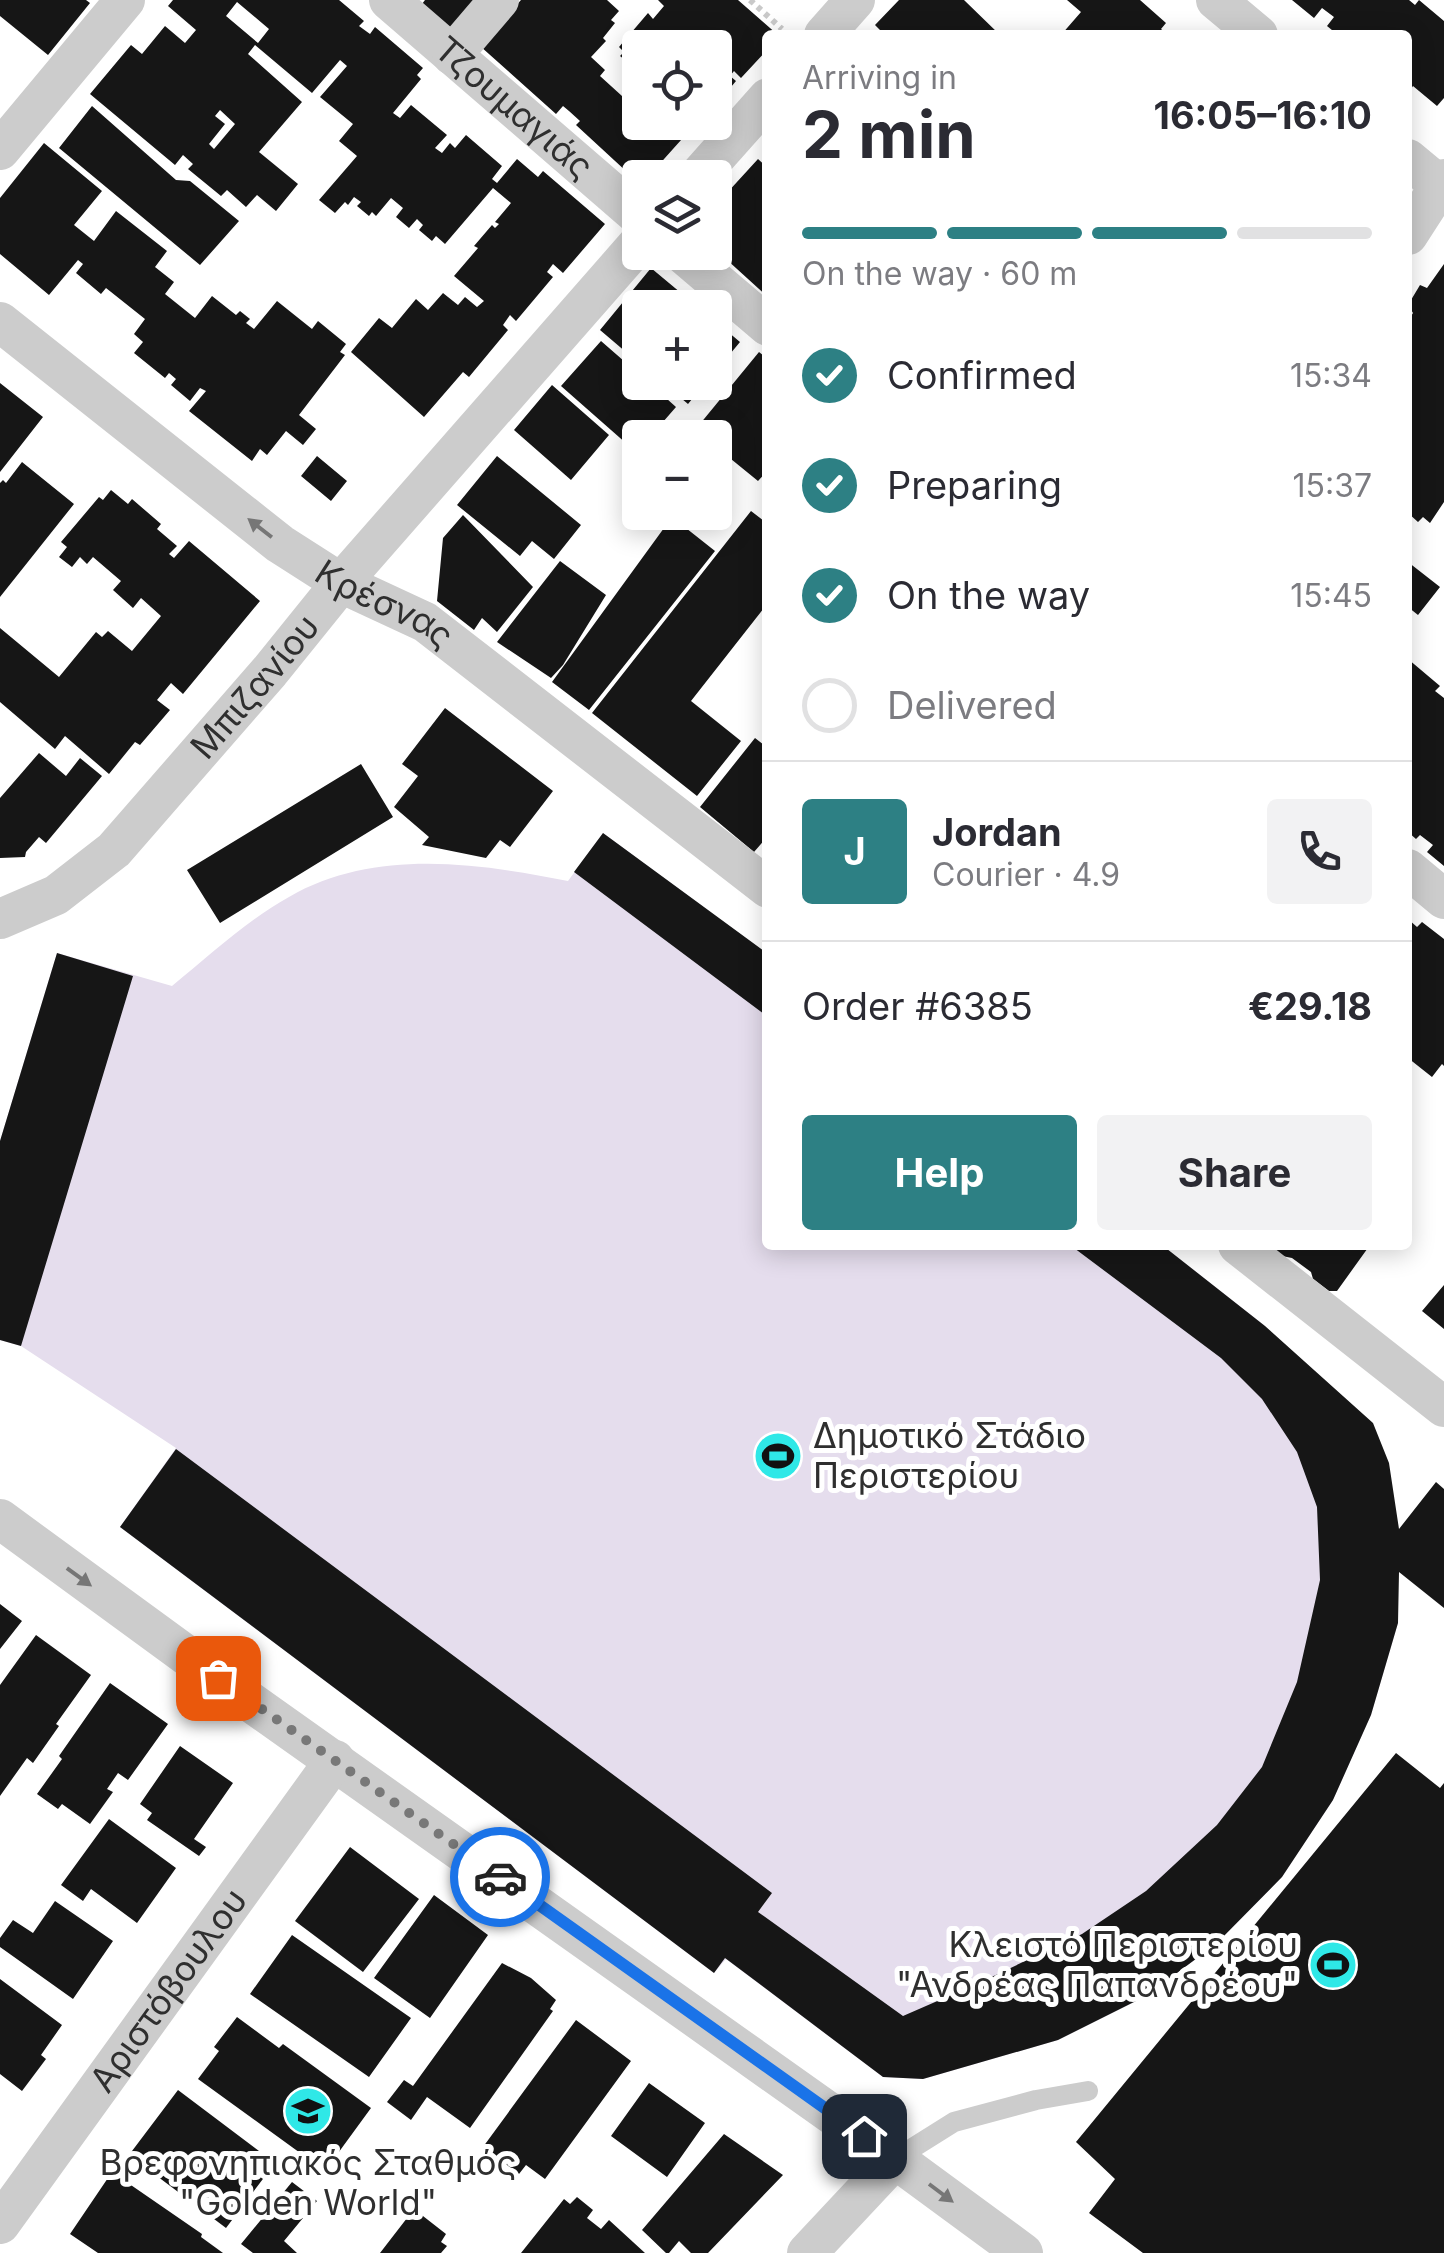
<!DOCTYPE html>
<meta charset="utf-8">
<style>
body{margin:0;font-family:Inter,sans-serif;background:#f2f2f3;color:#2b2b33;height:100vh;display:flex;flex-direction:column;font-size:38px;white-space:nowrap}
*{box-sizing:border-box;margin:0}
p{font-size:32px;color:#7c7c81}
.icon{flex:none;width:55px;height:55px;fill:none;stroke:currentColor;stroke-width:2;stroke-linecap:round;stroke-linejoin:round}
.map{position:relative;flex:1;overflow:hidden}
.sheet{position:absolute;left:762px;top:30px;width:650px;height:1220px;display:flex;flex-direction:column;background:#fff;border-radius:10px;box-shadow:0 5px 25px #0003}
.sheet>*{flex:none}
.fabs{position:absolute;left:622px;top:30px;display:grid;gap:20px}
.fabs a{display:grid;place-items:center;width:110px;height:110px;border-radius:10px;background:#fff;box-shadow:0 5px 25px #0003;font-size:50px}
.pin{position:absolute;display:grid;place-items:center;width:85px;height:85px;color:#fff;margin:-42px;border-radius:20px;box-shadow:0 5px 15px #0006}
.courier{position:absolute;display:grid;place-items:center;width:100px;height:100px;margin:-50px;border:8px solid #1a73e8;border-radius:50%;background:#fff;color:#222;box-shadow:0 2px 12px #0007}
.headline em{font-style:normal;font-weight:700}
.headline div{display:flex;flex-direction:column-reverse}
.headline{display:flex;align-items:center;justify-content:space-between;height:170px;padding:0 40px}
h1{font-size:65px;font-weight:700;line-height:75px}
.bar{display:grid;grid-template-columns:repeat(4,1fr);gap:15px 10px;align-content:center;height:120px;padding:0 40px}
.bar i{height:12px;border-radius:8px;background:#e1e1e2}
.bar .on{background:#2d8084}
.bar p{grid-column:span 4}
.line{display:flex;align-items:center;gap:25px;padding:0 40px;border-top:2px solid #e1e1e2}
.line div{flex:1}
.round{display:grid;place-items:center;flex:none;width:105px;height:105px;border-radius:10px;background:#f2f2f3}
ol{padding:0 40px;list-style:none}
li{display:flex;align-items:center;gap:30px;height:110px}
li p{margin-inline-start:auto}
li .icon{padding:10px;border-radius:50%;background:#2d8084;color:#fff;stroke-width:4}
li:last-child{color:#7c7c81}
li i{width:55px;height:55px;border:5px solid #e1e1e2;border-radius:50%}
.cta{display:flex;gap:20px;margin-top:auto;padding:20px 40px}
.cta a{flex:1;height:115px;border-radius:10px;background:#2d8084;color:#fff;font-size:40px;font-weight:700;line-height:115px;text-align:center}
.cta a+a{background:#f2f2f3;color:#2b2b33}
.map>svg:first-child{display:block}
.green{fill:#e5dded}
.building{fill:#161616;fill-rule:evenodd}
.lines{fill:none;stroke-linecap:round;stroke-linejoin:round}
.path{stroke:#c9c9c9;stroke-width:6;stroke-dasharray:5 5;stroke-linecap:butt}
.service{stroke:#ccc;stroke-width:20}
.minor{stroke:#ccc;stroke-width:40}
.oneway{fill:#767676}
.done{stroke:#787878;stroke-width:10;stroke-dasharray:0 18}
.route{stroke:#1a73e8;stroke-width:12}
.labels{text-anchor:middle;stroke-width:10;stroke-linejoin:round;paint-order:stroke}
.street-label{font-size:35px;fill:#2f2f2f;stroke:#fff}
.poi-label{font-size:35px;fill:#2f2f2f;stroke:#fff;text-anchor:start}
</style>
<div class="map">
<svg width="1444" height="2253" viewBox="0 0 1444 2253">
<rect width="100%" height="100%" fill="#fff"/>
<path class="green" d="M 603,833 L 767,954 L 768,1245 L 1162,1245 L 1265,1326 L 1398,1623 L 1371,1715 L 1333,1800 L 1282,1877 L 1216,1944 L 1146,1996 L 1058,2040 L 923,2079 L 883,2077 L 726,1959 L 714,1973 L 120,1527 L 176,1448 L 21,1346 L 0,1340 L 0,1141 L 57,953 L 172,986 C 210,955 246,921 289,897 C 374,848 477,863 568,881 Z"/>
<path class="building" d="M 0,0 L 86,0 L 90,3 L 48,55 L 0,16 Z
M 173,0 L 339,0 L 364,21 L 359,26 L 370,34 L 375,27 L 423,68 L 417,75 L 421,79 L 393,113 L 400,118 L 411,105 L 447,135 L 435,148 L 442,153 L 450,143 L 455,148 L 466,135 L 502,166 L 492,179 L 497,183 L 517,159 L 538,177 L 543,171 L 605,224 L 563,273 L 553,264 L 547,272 L 553,277 L 516,321 L 510,315 L 503,325 L 508,330 L 469,377 L 463,372 L 424,417 L 351,352 L 379,318 L 392,328 L 416,299 L 428,310 L 443,293 L 458,305 L 465,297 L 477,307 L 484,301 L 454,276 L 478,248 L 474,246 L 492,225 L 495,228 L 499,224 L 495,222 L 511,203 L 493,188 L 445,244 L 436,236 L 432,241 L 419,230 L 423,225 L 417,219 L 409,228 L 396,217 L 403,208 L 391,198 L 376,216 L 372,212 L 369,216 L 357,206 L 361,202 L 354,197 L 348,205 L 345,202 L 335,213 L 319,200 L 357,156 L 339,141 L 353,124 L 320,97 L 347,66 L 340,60 L 312,93 L 255,45 L 248,54 L 302,102 L 259,152 L 298,184 L 276,211 L 257,195 L 246,207 L 227,190 L 221,196 L 188,169 L 193,164 L 183,155 L 175,165 L 90,94 L 131,45 L 142,54 L 165,26 L 185,43 L 196,30 L 168,6 ZM 237,2 L 269,29 L 258,43 L 226,16 ZM 220,110 L 235,124 L 214,149 L 209,144 L 225,124 L 215,116 Z
M 425,0 L 475,0 L 450,29 L 422,4 Z
M 521,0 L 607,0 L 619,11 L 611,20 L 615,23 L 603,38 L 606,41 L 591,57 L 605,70 L 600,76 L 622,96 L 640,77 L 640,122 L 691,122 L 687,126 L 690,130 L 647,178 L 640,178 L 640,184 L 576,125 L 580,121 L 569,111 L 563,106 L 556,114 L 480,46 Z
M 658,0 L 738,0 L 778,35 L 768,35 L 768,49 L 741,78 L 734,71 L 730,76 L 736,81 L 715,106 L 715,48 L 640,48 L 640,72 L 620,56 L 624,52 L 619,47 L 648,13 L 653,19 L 664,6 Z
M 899,0 L 964,0 L 1000,35 L 885,35 L 875,25 Z
M 1067,0 L 1140,0 L 1166,23 L 1161,29 L 1168,35 L 1061,35 L 1081,12 Z
M 1292,0 L 1409,0 L 1415,5 L 1419,0 L 1444,21 L 1444,98 L 1437,106 L 1413,86 L 1408,93 L 1408,35 L 1338,35 L 1327,26 L 1334,17 L 1322,8 L 1314,18 Z
M 92,106 L 176,180 L 190,181 L 239,221 L 200,265 L 59,148 Z
M 44,143 L 102,191 L 74,225 L 94,241 L 116,211 L 167,251 L 155,267 L 174,282 L 165,294 L 195,318 L 212,296 L 236,315 L 240,311 L 250,319 L 246,323 L 254,329 L 277,301 L 312,329 L 318,321 L 346,344 L 340,352 L 345,355 L 299,415 L 316,429 L 303,445 L 286,431 L 267,455 L 260,449 L 252,461 L 189,411 L 206,391 L 200,388 L 190,401 L 171,385 L 176,379 L 169,373 L 165,378 L 134,353 L 143,342 L 134,334 L 145,319 L 106,288 L 101,294 L 76,273 L 83,264 L 78,260 L 49,295 L 0,254 L 0,198 Z
M 758,159 L 768,168 L 768,297 L 715,249 L 715,206 Z
M 1444,264 L 1444,502 L 1430,523 L 1423,517 L 1418,522 L 1408,513 L 1408,321 L 1413,313 L 1408,305 L 1420,285 L 1427,288 Z
M 651,268 L 699,308 L 640,308 L 640,364 L 600,330 Z
M 715,321 L 740,342 L 715,372 Z
M 601,341 L 640,375 L 640,382 L 648,382 L 676,407 L 649,438 L 640,438 L 640,447 L 636,452 L 561,386 Z
M 759,352 L 768,359 L 768,470 L 758,481 L 715,446 L 715,438 L 705,438 L 695,430 Z
M 662,382 L 706,382 L 688,404 Z
M 0,383 L 43,417 L 0,472 Z
M 552,385 L 609,435 L 571,480 L 514,430 Z
M 317,456 L 347,481 L 331,501 L 301,476 Z
M 497,456 L 581,525 L 554,559 L 532,541 L 520,556 L 457,505 Z
M 22,462 L 74,504 L 0,597 L 0,483 L 3,480 L 6,483 Z
M 111,490 L 128,504 L 132,499 L 161,524 L 157,529 L 177,546 L 169,554 L 174,558 L 189,541 L 260,601 L 183,694 L 171,683 L 157,700 L 170,710 L 140,745 L 135,742 L 109,774 L 65,736 L 55,749 L 0,702 L 0,628 L 59,677 L 96,632 L 102,637 L 108,631 L 132,651 L 161,616 L 141,598 L 133,608 L 113,590 L 121,581 L 93,557 L 87,564 L 80,557 L 72,567 L 59,557 L 67,547 L 61,542 L 99,497 L 103,500 Z
M 751,511 L 768,524 L 768,603 L 691,701 L 741,741 L 697,796 L 592,713 Z
M 463,515 L 533,587 L 497,632 L 482,618 L 474,630 L 437,601 L 443,538 Z
M 672,517 L 715,551 L 589,710 L 552,682 Z
M 560,561 L 606,595 L 563,665 L 551,678 L 497,642 Z
M 1408,562 L 1440,587 L 1418,615 L 1408,607 Z
M 1408,659 L 1440,686 L 1435,691 L 1444,698 L 1444,866 L 1427,852 L 1433,845 L 1420,835 L 1416,839 L 1408,832 Z
M 445,708 L 553,791 L 510,847 L 500,840 L 486,858 L 422,845 L 429,837 L 394,807 L 418,776 L 402,764 Z
M 755,738 L 768,748 L 768,836 L 754,852 L 700,807 Z
M 39,753 L 66,776 L 80,758 L 102,776 L 46,843 L 39,837 L 26,852 L 25,857 L 0,858 L 0,798 Z
M 361,764 L 393,817 L 220,923 L 187,870 Z
M 603,833 L 768,954 L 768,1017 L 574,872 Z
M 1408,919 L 1417,927 L 1422,922 L 1444,939 L 1444,1066 L 1442,1064 L 1432,1077 L 1408,1058 Z
M 57,953 L 133,976 L 21,1346 L 0,1340 L 0,1141 Z
M 1070,1245 L 1162,1245 L 1265,1326 L 1373,1423 L 1389,1463 L 1399,1529 L 1436,1482 L 1444,1489 L 1444,1608 L 1399,1572 L 1398,1623 L 1371,1715 L 1333,1800 L 1282,1877 L 1216,1944 L 1146,1996 L 1058,2040 L 923,2079 L 883,2077 L 725,1958 L 714,1973 L 120,1527 L 176,1449 L 772,1893 L 758,1912 L 903,2016 L 981,1982 L 1082,1934 L 1146,1891 L 1217,1825 L 1262,1767 L 1297,1682 L 1320,1580 L 1317,1507 L 1297,1452 L 1262,1399 L 1221,1358 Z
M 1267,1245 L 1370,1245 L 1337,1291 L 1329,1291 L 1313,1279 L 1311,1272 L 1292,1258 L 1282,1256 Z
M 1444,1285 L 1444,1329 L 1422,1311 Z
M 0,1604 L 22,1621 L 0,1649 Z
M 36,1635 L 91,1675 L 56,1724 L 59,1726 L 33,1763 L 27,1758 L 0,1796 L 0,1685 Z
M 110,1683 L 168,1724 L 128,1780 L 118,1773 L 107,1789 L 113,1792 L 90,1824 L 62,1804 L 58,1809 L 37,1794 L 62,1759 L 59,1756 Z
M 180,1746 L 233,1783 L 194,1839 L 206,1847 L 199,1856 L 147,1820 L 152,1813 L 140,1804 Z
M 1396,1753 L 1440,1788 L 1444,1783 L 1444,2253 L 1143,2253 L 1089,2213 L 1115,2179 L 1076,2142 Z
M 109,1819 L 176,1868 L 137,1923 L 91,1889 L 83,1901 L 61,1885 Z
M 350,1847 L 419,1899 L 363,1972 L 295,1921 Z
M 434,1895 L 488,1935 L 430,2018 L 374,1978 Z
M 55,1901 L 113,1941 L 73,1999 L 0,1947 L 0,1938 L 13,1920 L 33,1933 Z
M 292,1935 L 411,2018 L 369,2077 L 250,1994 Z
M 502,1963 L 531,1978 L 556,2000 L 550,2009 L 553,2011 L 470,2128 L 427,2097 L 411,2120 L 387,2102 L 404,2080 L 413,2086 Z
M 0,1979 L 62,2025 L 41,2055 L 46,2059 L 22,2091 L 0,2074 Z
M 237,2017 L 279,2048 L 283,2044 L 371,2108 L 325,2171 L 198,2079 L 219,2051 L 214,2047 Z
M 576,2020 L 631,2061 L 545,2179 L 526,2165 L 519,2174 L 483,2147 Z
M 649,2083 L 705,2123 L 667,2177 L 611,2136 Z
M 178,2090 L 275,2163 L 226,2228 L 129,2155 Z
M 724,2134 L 783,2175 L 708,2253 L 691,2253 L 679,2241 L 669,2253 L 666,2253 L 642,2230 Z
M 112,2172 L 202,2234 L 201,2237 L 223,2253 L 98,2253 L 70,2234 Z
M 292,2182 L 317,2201 L 284,2241 L 297,2253 L 253,2253 L 241,2244 Z
M 577,2197 L 593,2210 L 587,2218 L 601,2229 L 609,2220 L 645,2253 L 521,2253 L 564,2199 L 570,2204 Z
M 414,2209 L 446,2234 L 441,2242 L 447,2246 L 441,2253 L 380,2253 Z"/>
<g class="lines">
<path class="path" d="M 750,0 L 782,29"/>
<path class="service" d="M 895,2159 L 954,2122 L 1036,2100 L 1088,2091"/>
<g class="minor">
<path id="s1" d="M 389,0 L 640,217"/>
<path d="M 1216,0 L 1258,35"/>
<path d="M 824,35 L 855,0"/>
<path d="M 452,55 L 499,0"/>
<path d="M 0,150 L 125,0"/>
<path d="M 1408,159 L 1444,189"/>
<path d="M 697,178 L 768,98"/>
<path d="M 1408,235 L 1444,179"/>
<path d="M 681,252 L 768,326"/>
<path id="s2" d="M 0,322 L 280,544 L 341,583 L 425,622 L 768,888"/>
<path d="M 1408,869 L 1444,899"/>
<path id="s3" d="M 0,919 L 56,895 L 114,850 L 270,671 L 341,583 L 640,242"/>
<path d="M 1238,1245 L 1444,1407"/>
<path d="M 0,1519 L 249,1701 L 895,2159 L 1023,2253"/>
<path id="s4" d="M 0,2224 L 335,1760"/>
<path d="M 807,2253 L 895,2159"/>
</g>
</g>
<defs><path id="oneway-solid" d="M-6-.8H1V-3.2L6.5 0L1 3.2V.8H-6Z" transform="scale(2.5)"/></defs>
<g class="oneway">
<use href="#oneway-solid" transform="translate(260 528) rotate(-142)"/>
<use href="#oneway-solid" transform="translate(79 1577) rotate(36)"/>
<use href="#oneway-solid" transform="translate(941 2193) rotate(37)"/>
</g>
<g class="lines">
<path class="done" d="M 218,1678 L 500,1877"/>
<path class="route" d="M 500,1877 L 864,2136"/>
</g>
<defs>
<g id="stadium-disc" transform="scale(2.5)"><circle r="9.5" fill="#2fe8e7" stroke="#fff"/><path d="M0-5a6.5 5 0 1 0 0 10a6.5 5 0 1 0 0-10ZM-3.5-1.8h7v3.6h-7Z" fill="#111"/></g>
<g id="school-disc" transform="scale(2.5)"><circle r="9.5" fill="#2fe8e7" stroke="#fff"/><path d="M0-5L7-2L0 1L-7-2ZM-4 1L0 2.5L4 1V4Q0 6-4 4Z" fill="#111"/></g>
</defs>
<g fill-rule="evenodd">
<use href="#stadium-disc" x="778" y="1456"/>
<use href="#stadium-disc" x="1333" y="1965"/>
<use href="#school-disc" x="308" y="2111"/>
</g>
<g class="labels">
<g class="street-label">
<text dy="12" stroke="none"><textPath href="#s1" startOffset="165">Τζουμαγιάς</textPath></text>
<text dy="12" stroke="none"><textPath href="#s2" startOffset="478">Κρέσνας</textPath></text>
<text dy="12" stroke="none"><textPath href="#s3" startOffset="350">Μπιζανίου</textPath></text>
<text dy="12" stroke="none"><textPath href="#s4" startOffset="288">Αριστόβουλου</textPath></text>
</g>
<g class="poi-label">
<text x="813" y="1448">Δημοτικό Στάδιο<tspan x="813" dy="40">Περιστερίου</tspan></text>
<text x="1298" y="1957" text-anchor="end">Κλειστό Περιστερίου<tspan x="1298" dy="40">"Ανδρέας Παπανδρέου"</tspan></text>
<text x="308" y="2175" text-anchor="middle">Βρεφονηπιακός Σταθμός<tspan x="308" dy="40">"Golden World"</tspan></text>
</g>
</g>
</svg>
<div class="fabs">
<a><svg class="icon" aria-label="locate" viewBox="0 0 24 24"><circle cx="12" cy="12" r="6"/><path d="M12 2v4M12 18v4M2 12h4M18 12h4"/></svg></a>
<a><svg class="icon" aria-label="layers" viewBox="0 0 24 24"><path d="M12 4l9 5-9 5-9-5zM3 14l9 5 9-5"/></svg></a>
<a>+</a>
<a>−</a>
</div>
<div class="pin" style="left:218px;top:1678px;background:#ea580c"><svg class="icon" aria-label="bag" viewBox="0 0 24 24"><path d="M5 8h14l-1 12H6zM9 8a3 3 0 0 1 6 0"/></svg></div>
<div class="pin" style="left:864px;top:2136px;background:#1f2937"><svg class="icon" aria-label="home" viewBox="0 0 24 24"><path d="M3 11l9-7 9 7M6 9v11h12V9"/></svg></div>
<div class="courier" style="left:500px;top:1877px"><svg class="icon" aria-label="car" viewBox="0 0 24 24"><path d="M5 17H2v-5l4-1 3-4h7l3 4 3 1v5h-3M9 17h6M6 11h13"/><circle cx="7" cy="17" r="2"/><circle cx="17" cy="17" r="2"/></svg></div>
<section class="sheet">
<div class="headline"><div><h1>2 min</h1><p>Arriving in</p></div><em>16:05–16:10</em></div>
<div class="bar"><i class="on"></i><i class="on"></i><i class="on"></i><i></i><p>On the way · 60 m</p></div>
<ol>
<li><svg class="icon" aria-label="check" viewBox="0 0 24 24"><path d="M5 12l5 5 9-10"/></svg>Confirmed<p>15:34</p></li>
<li><svg class="icon" aria-label="check" viewBox="0 0 24 24"><path d="M5 12l5 5 9-10"/></svg>Preparing<p>15:37</p></li>
<li><svg class="icon" aria-label="check" viewBox="0 0 24 24"><path d="M5 12l5 5 9-10"/></svg>On the way<p>15:45</p></li>
<li><i></i>Delivered</li>
</ol>
<div class="line" style="height:180px"><b class="round" style="background:#2d8084;color:#fff">J</b><div><b>Jordan</b><p>Courier · 4.9</p></div><a class="round"><svg class="icon" aria-label="phone" viewBox="0 0 24 24"><path d="M5 4h4l2 5-3 2q2 4 5 5l2-3 5 2v4C11 20 4 13 5 4z"/></svg></a></div>
<div class="line" style="height:130px"><div>Order #6385</div><b>€29.18</b></div>
<div class="cta"><a>Help</a><a>Share</a></div>
</section>
</div>
